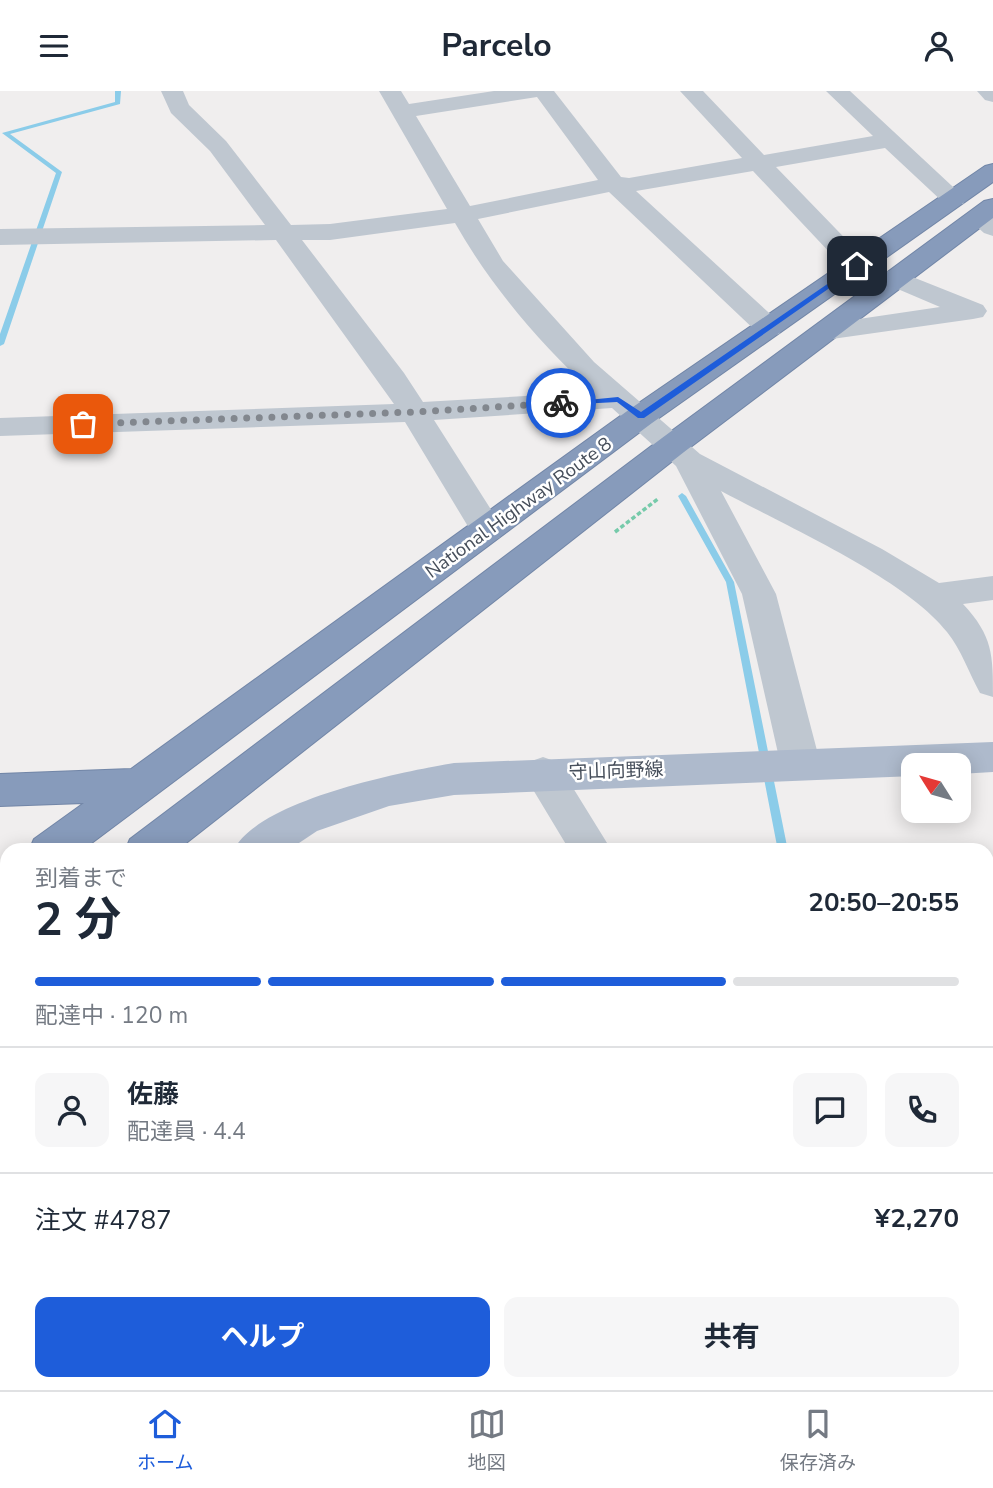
<!DOCTYPE html>
<html lang="ja">
<meta charset="utf-8">
<style>
body{margin:0;font-family:"Nunito Sans","Noto Sans JP",sans-serif;background:#f6f6f7;color:#1f2937;height:100vh;display:flex;flex-direction:column;font-size:26px;white-space:nowrap}
*{box-sizing:border-box;margin:0}
p{font-size:23px;color:#747a83}
.icon{flex:none;width:38px;height:38px;fill:none;stroke:currentColor;stroke-width:2;stroke-linecap:round;stroke-linejoin:round}
.map{position:relative;flex:1;overflow:hidden}
.sheet{position:absolute;left:0px;top:752px;width:994px;height:548px;display:flex;flex-direction:column;background:#fff;border-radius:21px 21px 0 0;box-shadow:0 4px 18px #0003}
.sheet>*{flex:none}
.needle{width:46px;rotate:307deg}
.controls{position:absolute;left:901px;top:662px;display:grid;gap:14px}
.controls a{display:grid;place-items:center;width:70px;height:70px;border-radius:14px;background:#fff;box-shadow:0 4px 18px #0003;font-size:35px}
.pin{position:absolute;display:grid;place-items:center;width:60px;height:60px;color:#fff;margin:-30px;border-radius:14px;box-shadow:0 4px 10px #0006}
.courier{position:absolute;display:grid;place-items:center;width:70px;height:70px;margin:-35px;border:5px solid #1e5dda;border-radius:50%;background:#fff;color:#222;box-shadow:0 2px 9px #0007}
.overview em{font-style:normal;font-weight:700}
.overview div{display:flex;flex-direction:column-reverse}
.overview{display:flex;align-items:center;justify-content:space-between;height:119px;padding:0 35px}
h1{font-size:46px;font-weight:700;line-height:52px}
.bar{display:grid;grid-template-columns:repeat(4,1fr);gap:10px 7px;align-content:center;height:84px;padding:0 35px}
.bar i{height:9px;border-radius:5px;background:#e0e1e3}
.bar .current{background:#1e5dda}
.bar p{grid-column:span 4}
.line{display:flex;align-items:center;gap:18px;padding:0 35px;border-top:2px solid #e0e1e3}
.line div{flex:1}
.round{display:grid;place-items:center;flex:none;width:74px;height:74px;border-radius:14px;background:#f6f6f7}
.button{display:flex;gap:14px;margin-top:auto;padding:14px 35px}
.button a{flex:1;height:80px;border-radius:14px;background:#1e5dda;color:#fff;font-size:28px;font-weight:700;line-height:80px;text-align:center}
.button a+a{background:#f6f6f7;color:#1f2937}
header{display:flex;justify-content:space-between;align-items:center;height:91px;padding:0 35px;background:#fff;font-size:32px;font-weight:700}
.tab-bar{display:flex;justify-content:space-around;align-items:center;height:98px;border-top:2px solid #e0e1e3;background:#fff;font-size:19px;color:#747a83}
.tab-bar a{display:grid;justify-items:center;gap:4px}
.tab-bar .current{color:#1e5dda}
.map>svg:first-child{display:block}
.lines{fill:none;stroke-linecap:round;stroke-linejoin:round}
.stream{fill:#8bcce9;fill-rule:evenodd}
.highway-casing{stroke:#7286a7;stroke-width:2}
.path{stroke:#76caaa;stroke-width:3.5;stroke-dasharray:4.5 2.5;stroke-linecap:butt}
.minor{fill:#bfc7d0;fill-rule:evenodd}
.major{fill:#aebacc;fill-rule:evenodd}
.highway{fill:#879bbb;fill-rule:evenodd}
.route{fill:#1e5dda}
.done{stroke:#82878e;stroke-width:7;stroke-dasharray:0 12.6}
.labels{text-anchor:middle;stroke-width:5;stroke-linejoin:round;paint-order:stroke}
.street-label{font-size:19px;fill:#474f5b;stroke:#fff}
</style>
<header><svg class="icon" aria-label="menu" viewBox="0 0 24 24"><path d="M4 6h16M4 12h16M4 18h16"/></svg>Parcelo<svg class="icon" aria-label="person" viewBox="0 0 24 24"><circle cx="12" cy="8" r="4"/><path d="M4 21q1-7 8-7t8 7"/></svg></header>
<div class="map">
<svg width="993" height="1299" viewBox="0 0 993 1299">
<rect width="100%" height="100%" fill="#f0eeee"/>
<g class="lines">
<path class="stream" d="M 115,0 L 121,0 L 120,13 L 10,43 L 62,81 L 4,253 L 0,255 L 0,243 L 56,82 L 2,42 L 115,11 Z
M 682,402 L 686,405 L 734,491 L 788,760 L 778,760 L 726,491 L 678,405 Z
M 993,895 L 993,905 L 987,907 L 987,897 Z
M 987,1134 L 993,1137 L 993,1152 L 987,1149 Z"/>
<g class="highway-casing">
<path id="highway" d="M 993,73 L 993,91 L 652,332 L 81,760 L 29,760 L 34,748 L 84,712 L 0,715 L 0,683 L 131,678 L 630,318 L 985,75 Z
M 993,108 L 993,127 L 684,361 L 176,760 L 125,760 L 130,748 L 662,347 L 984,110 Z
M 7,772 L 7,811 L 0,813 L 0,775 Z
M 7,845 L 7,887 L 0,890 L 0,848 Z"/>
</g>
<path class="path" d="M 615,441 L 659,407"/>
<path class="minor" d="M 161,0 L 183,0 L 189,14 L 226,50 L 291,134 L 330,133 L 447,118 L 379,0 L 401,0 L 409,13 L 494,0 L 554,0 L 621,86 L 629,87 L 742,67 L 680,0 L 703,0 L 764,64 L 873,45 L 826,0 L 850,0 L 966,108 L 963,113 L 945,113 L 885,57 L 776,76 L 866,169 L 870,175 L 866,181 L 848,181 L 753,80 L 636,100 L 779,231 L 783,237 L 779,243 L 769,245 L 759,243 L 609,101 L 478,128 L 503,170 L 594,271 L 700,363 L 882,458 L 939,492 L 993,485 L 993,509 L 963,513 C 993,545 993,564 993,606 L 980,602 C 969,582 961,558 947,541 C 905,487 784,434 721,400 L 776,503 L 820,671 L 814,682 L 800,686 L 786,682 L 780,671 L 742,503 L 676,375 L 612,317 L 434,329 L 504,439 L 499,447 L 487,450 L 475,447 L 405,331 L 0,345 L 0,327 L 394,313 L 276,149 L 0,154 L 0,138 L 265,134 L 210,60 L 171,22 ZM 537,6 L 598,89 L 470,115 L 416,25 ZM 455,132 C 490,194 540,253 593,301 L 423,311 L 404,282 L 302,149 L 330,149 Z
M 977,0 L 993,0 L 993,11 L 985,9 Z
M 979,118 L 993,125 L 993,145 L 984,142 L 966,126 L 970,121 Z
M 895,179 L 983,214 L 987,220 L 983,226 L 973,228 L 825,249 L 815,247 L 811,241 L 815,235 L 825,233 L 940,216 L 886,193 L 882,187 L 886,181 Z
M 543,666 L 557,671 L 612,760 L 570,760 L 523,682 L 529,671 Z
M 903,1293 L 958,1293 L 961,1299 L 905,1299 Z"/>
<path class="major" d="M 993,651 L 993,681 L 959,683 L 959,674 L 914,674 L 914,685 L 454,704 L 389,715 L 317,740 L 287,760 L 233,760 C 258,709 401,681 454,672 Z
M 7,1201 L 7,1258 L 0,1261 L 0,1204 Z"/>
<use href="#highway" class="highway"/>
</g>
<path class="route" d="M 855,174 L 861,175 L 644,327 L 638,327 L 617,311 L 561,314 L 557,312 L 618,306 L 641,321 Z"/>
<g class="lines">
<path class="done" d="M 83,333 L 415,321 L 561,312"/>
</g>
<g class="labels">
<g class="street-label">
<text transform="translate(518 416) rotate(-36)" y="7">National Highway Route 8</text>
<text transform="translate(616 679) rotate(-2)" y="7">守山向野線</text>
</g>
</g>
</svg>
<div class="controls">
<a><svg class="needle" viewBox="-14 -14 28 28"><path d="M0-13l5 13h-10z" fill="#e53935"/><path d="M0 13l5-13h-10z" fill="#747a83"/></svg></a>
</div>
<div class="pin" style="left:83px;top:333px;background:#ea580c"><svg class="icon" aria-label="bag" viewBox="0 0 24 24"><path d="M5 8h14l-1 12H6zM9 8a3 3 0 0 1 6 0"/></svg></div>
<div class="pin" style="left:857px;top:175px;background:#1f2937"><svg class="icon" aria-label="home" viewBox="0 0 24 24"><path d="M3 11l9-7 9 7M6 9v11h12V9"/></svg></div>
<div class="courier" style="left:561px;top:312px"><svg class="icon" aria-label="bike" viewBox="0 0 24 24"><circle cx="6" cy="16" r="4"/><circle cx="18" cy="16" r="4"/><path d="M6 16l4-8h5l3 8M10 8l3 8H6M13 5h3"/></svg></div>
<section class="sheet">
<div class="overview"><div><h1>2 分</h1><p>到着まで</p></div><em>20:50–20:55</em></div>
<div class="bar"><i class="current"></i><i class="current"></i><i class="current"></i><i></i><p>配達中 · 120 m</p></div>
<div class="line" style="height:126px"><a class="round"><svg class="icon" aria-label="person" viewBox="0 0 24 24"><circle cx="12" cy="8" r="4"/><path d="M4 21q1-7 8-7t8 7"/></svg></a><div><b>佐藤</b><p>配達員 · 4.4</p></div><a class="round"><svg class="icon" aria-label="chat" viewBox="0 0 24 24"><path d="M4 5h16v11H9l-5 4z"/></svg></a><a class="round"><svg class="icon" aria-label="phone" viewBox="0 0 24 24"><path d="M5 4h4l2 5-3 2q2 4 5 5l2-3 5 2v4C11 20 4 13 5 4z"/></svg></a></div>
<div class="line" style="height:91px"><div>注文 #4787</div><b>¥2,270</b></div>
<div class="button"><a>ヘルプ</a><a>共有</a></div>
</section>
</div>
<nav class="tab-bar">
<a class="current"><svg class="icon" aria-label="home" viewBox="0 0 24 24"><path d="M3 11l9-7 9 7M6 9v11h12V9"/></svg>ホーム</a>
<a><svg class="icon" aria-label="map" viewBox="0 0 24 24"><path d="M3 6l6-2 6 2 6-2v14l-6 2-6-2-6 2zM9 4v14M15 6v14"/></svg>地図</a>
<a><svg class="icon" aria-label="saved" viewBox="0 0 24 24"><path d="M7 4h10v16l-5-4-5 4z"/></svg>保存済み</a>
</nav>
